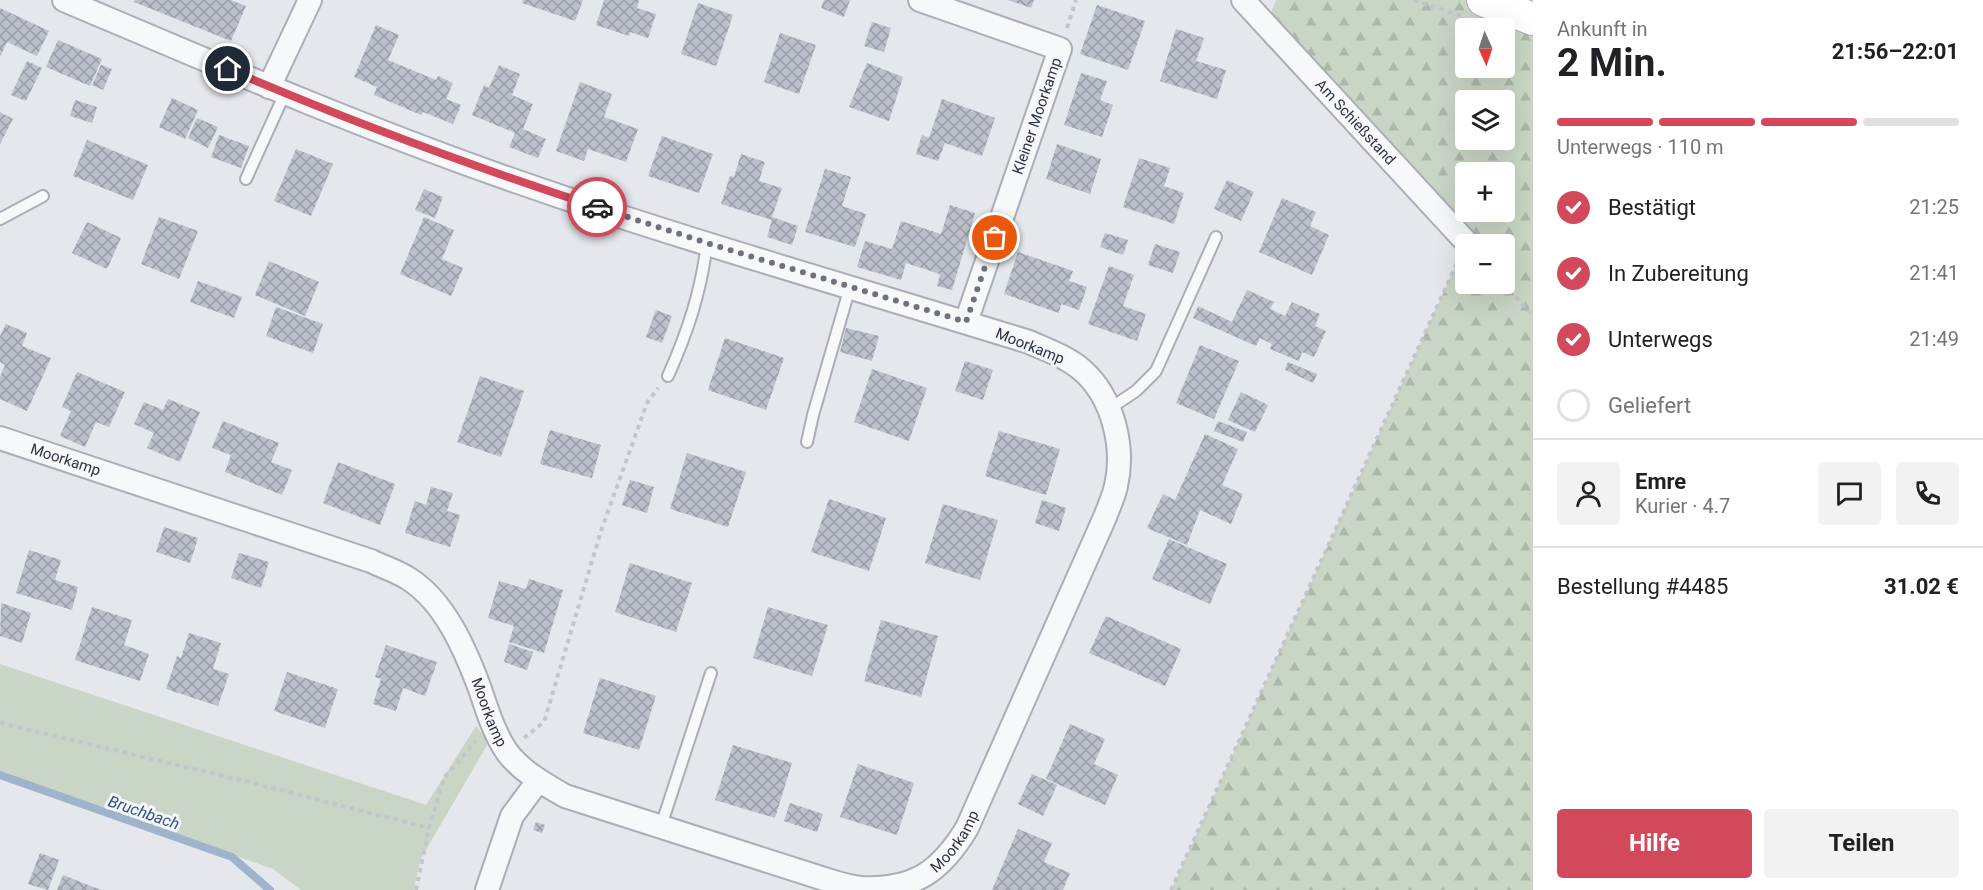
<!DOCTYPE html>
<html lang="de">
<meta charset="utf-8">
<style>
body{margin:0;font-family:Roboto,sans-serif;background:#f2f2f2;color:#202124;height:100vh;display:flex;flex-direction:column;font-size:22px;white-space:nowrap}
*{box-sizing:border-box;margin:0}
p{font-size:20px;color:#757577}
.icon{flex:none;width:33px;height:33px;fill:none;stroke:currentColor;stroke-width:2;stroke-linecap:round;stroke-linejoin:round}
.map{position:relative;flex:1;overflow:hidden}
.sheet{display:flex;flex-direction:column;background:#fff;width:450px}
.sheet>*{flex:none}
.needle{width:39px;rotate:177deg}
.tools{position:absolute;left:1455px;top:18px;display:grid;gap:12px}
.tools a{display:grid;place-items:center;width:60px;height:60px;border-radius:6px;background:#fff;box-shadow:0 6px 24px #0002;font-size:30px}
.pin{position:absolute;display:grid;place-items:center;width:51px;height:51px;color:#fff;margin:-26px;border:3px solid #fff;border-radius:50%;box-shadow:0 2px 6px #0007}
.courier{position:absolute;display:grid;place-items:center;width:60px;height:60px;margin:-30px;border:4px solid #d1495b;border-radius:50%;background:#fff;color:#222;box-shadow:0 2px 8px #0007}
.head em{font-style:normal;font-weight:700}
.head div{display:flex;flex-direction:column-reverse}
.head{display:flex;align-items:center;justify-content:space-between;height:102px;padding:0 24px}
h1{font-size:39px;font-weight:700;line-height:45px}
.bar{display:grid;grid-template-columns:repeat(4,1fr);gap:9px 6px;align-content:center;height:72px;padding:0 24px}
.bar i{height:8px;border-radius:4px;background:#e0e0e0}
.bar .selected{background:#d1495b}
.bar p{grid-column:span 4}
.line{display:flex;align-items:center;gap:15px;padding:0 24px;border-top:2px solid #e0e0e0}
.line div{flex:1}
.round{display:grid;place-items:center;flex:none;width:63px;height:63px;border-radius:6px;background:#f2f2f2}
ol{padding:0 24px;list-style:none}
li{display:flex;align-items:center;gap:18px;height:66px}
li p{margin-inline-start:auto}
li .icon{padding:6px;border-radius:50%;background:#d1495b;color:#fff;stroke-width:4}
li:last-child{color:#757577}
li i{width:33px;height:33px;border:3px solid #e0e0e0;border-radius:50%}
.action{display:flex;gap:12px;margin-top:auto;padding:12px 24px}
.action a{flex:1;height:69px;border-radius:6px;background:#d1495b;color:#fff;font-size:24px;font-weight:700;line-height:69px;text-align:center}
.action a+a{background:#f2f2f2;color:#202124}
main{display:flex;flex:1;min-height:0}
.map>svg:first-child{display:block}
.forest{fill:url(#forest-firs);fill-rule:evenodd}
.park{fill:#c9d6c5}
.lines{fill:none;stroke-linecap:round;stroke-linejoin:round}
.stream{stroke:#9fb4cc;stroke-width:8}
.building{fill:url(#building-cross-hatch)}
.lane-casing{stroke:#a9aeb7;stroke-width:14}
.street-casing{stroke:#a9aeb7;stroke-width:26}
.secondary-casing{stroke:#a9aeb7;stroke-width:34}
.path{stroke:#c2c5cb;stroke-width:4;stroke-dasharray:4.5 4.5;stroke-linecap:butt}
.lane{stroke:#f7f8fa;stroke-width:10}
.street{stroke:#f7f8fa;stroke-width:22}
.secondary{stroke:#fff;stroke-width:32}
.done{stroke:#6c737f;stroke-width:6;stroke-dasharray:0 10.8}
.route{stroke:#d1495b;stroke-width:8}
.labels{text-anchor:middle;stroke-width:6;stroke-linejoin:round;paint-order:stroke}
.street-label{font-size:15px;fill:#2b3445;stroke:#f4f6f9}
.water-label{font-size:16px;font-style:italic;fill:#34527a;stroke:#f4f6f9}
</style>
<main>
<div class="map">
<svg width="1533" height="890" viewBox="0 0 1533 890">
<defs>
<pattern id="forest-firs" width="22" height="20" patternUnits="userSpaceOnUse" patternTransform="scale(1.5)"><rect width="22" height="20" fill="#c9d6c5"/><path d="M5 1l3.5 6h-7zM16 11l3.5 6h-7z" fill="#adb8ab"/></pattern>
<pattern id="building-cross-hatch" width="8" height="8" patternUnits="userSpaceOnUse" patternTransform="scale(1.5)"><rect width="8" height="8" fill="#bbc0ca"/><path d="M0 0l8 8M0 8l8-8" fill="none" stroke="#989da6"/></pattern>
</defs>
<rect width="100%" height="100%" fill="#e4e7ec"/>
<path class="forest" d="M 1276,0 L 1483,0 L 1533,19 L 1533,890 L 1171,890 L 1466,243 L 1266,25 ZM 1466,28 L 1504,28 L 1504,68 L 1466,68 ZM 1466,100 L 1504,100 L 1504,140 L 1466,140 ZM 1466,172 L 1504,172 L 1504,212 L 1466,212 ZM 1466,244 L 1504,244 L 1504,284 L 1466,284 Z"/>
<path class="park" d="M 0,664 L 426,805 L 476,726 L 489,742 L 420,860 L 414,890 L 301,890 L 273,869 L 0,772 Z"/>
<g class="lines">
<path class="stream" d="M 0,775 L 232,857 L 270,890"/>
</g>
<path class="building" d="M 135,0 L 231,0 L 246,6 L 231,41 L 134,2 Z
M 523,0 L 583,0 L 575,21 L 522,3 Z
M 604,0 L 639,0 L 637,8 L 656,14 L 648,38 L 630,32 L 629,36 L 596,25 Z
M 824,0 L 850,0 L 844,17 L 821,8 Z
M 1008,0 L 1034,0 L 1031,8 Z
M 698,3 L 733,15 L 716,66 L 681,54 Z
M 1097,5 L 1145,21 L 1128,70 L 1080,54 Z
M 0,8 L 49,31 L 37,56 L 7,42 L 0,57 Z
M 872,22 L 891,28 L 884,52 L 864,46 Z
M 376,25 L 399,35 L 388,60 L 436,80 L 438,76 L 453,83 L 446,99 L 461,105 L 453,124 L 423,112 L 421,115 L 374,95 L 377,87 L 354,77 Z
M 1176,29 L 1204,38 L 1196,61 L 1226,70 L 1217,99 L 1160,81 Z
M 780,33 L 816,45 L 799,94 L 764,82 Z
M 58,40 L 102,59 L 90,86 L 46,67 Z
M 27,61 L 42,68 L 26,101 L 11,95 Z
M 867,63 L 903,77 L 889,121 L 849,107 Z
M 101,65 L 112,69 L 103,90 L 92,85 Z
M 499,65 L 520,74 L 512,95 L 533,104 L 523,129 L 546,139 L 538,158 L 509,147 L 515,133 L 472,115 L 484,85 L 489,88 Z
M 1081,73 L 1107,81 L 1100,100 L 1113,105 L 1102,137 L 1064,125 Z
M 580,82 L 612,94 L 604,117 L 638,129 L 626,162 L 588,149 L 584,161 L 556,151 Z
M 172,98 L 198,110 L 185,139 L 159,127 Z
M 942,99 L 995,118 L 982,156 L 945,143 L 938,161 L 916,154 L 922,135 L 929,138 Z
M 75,100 L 97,107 L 92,123 L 70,116 Z
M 0,112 L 13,119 L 0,144 Z
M 197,118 L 218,127 L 208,148 L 188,138 Z
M 219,135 L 249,146 L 241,168 L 211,157 Z
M 662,136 L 713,154 L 699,193 L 648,176 Z
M 87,140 L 148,165 L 133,200 L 73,176 Z
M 1057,144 L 1101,159 L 1090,194 L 1046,179 Z
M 296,149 L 333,164 L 311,216 L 274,201 Z
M 741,154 L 765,162 L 759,181 L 782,188 L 772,217 L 798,226 L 792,245 L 767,237 L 772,220 L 721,204 L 730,176 L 734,177 Z
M 1139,158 L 1170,168 L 1164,186 L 1184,193 L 1174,224 L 1123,207 Z
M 825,169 L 851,177 L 842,206 L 866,214 L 855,247 L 805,232 Z
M 1227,180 L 1254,192 L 1241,221 L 1214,209 Z
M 424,189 L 443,197 L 435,218 L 415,210 Z
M 1282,198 L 1316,212 L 1310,226 L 1329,235 L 1312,275 L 1259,252 Z
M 950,205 L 975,213 L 952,290 L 937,286 L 940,274 L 906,263 L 901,280 L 857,267 L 865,241 L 892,249 L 901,221 L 941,234 Z
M 159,217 L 198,231 L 179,279 L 141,264 Z
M 424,217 L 454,230 L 442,259 L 463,268 L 451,296 L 400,274 Z
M 87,222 L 121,238 L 107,269 L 72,253 Z
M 1105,233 L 1128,240 L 1123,255 L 1100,247 Z
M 1155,244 L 1180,252 L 1173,273 L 1148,265 Z
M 1018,252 L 1073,271 L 1069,281 L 1087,287 L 1079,310 L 1061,304 L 1059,313 L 1004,294 Z
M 269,261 L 319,282 L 305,316 L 255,295 Z
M 1109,266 L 1134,275 L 1123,306 L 1146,314 L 1137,341 L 1088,324 Z
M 198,281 L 242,297 L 234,318 L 190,302 Z
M 1247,290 L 1274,302 L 1270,309 L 1285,316 L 1292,302 L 1320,314 L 1315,326 L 1326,331 L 1314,357 L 1302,352 L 1299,361 L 1270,349 L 1272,344 L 1260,338 L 1256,346 L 1193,318 L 1198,306 L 1232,322 Z
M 276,307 L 323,324 L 313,353 L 266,336 Z
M 656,310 L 672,316 L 662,343 L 646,337 Z
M 6,324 L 27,333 L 22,346 L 51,358 L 27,411 L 0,399 L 0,377 L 5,365 L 0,362 L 0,336 Z
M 846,328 L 879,336 L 872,361 L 840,352 Z
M 725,338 L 784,358 L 766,410 L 708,390 Z
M 1200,345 L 1239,361 L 1214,419 L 1176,403 Z
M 965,361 L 993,370 L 983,400 L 955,391 Z
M 1288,362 L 1317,374 L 1313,383 L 1285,370 Z
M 872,369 L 927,388 L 909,441 L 854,422 Z
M 77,372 L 125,392 L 109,427 L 96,422 L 85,447 L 60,436 L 71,411 L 62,407 Z
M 480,376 L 524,391 L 501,457 L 457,442 Z
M 1241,392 L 1268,405 L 1255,432 L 1228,420 Z
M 168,399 L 200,412 L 180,462 L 147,448 L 154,433 L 134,424 L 144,402 L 163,410 Z
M 223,421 L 279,443 L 271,462 L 292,470 L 282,495 L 225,472 L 231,455 L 212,448 Z
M 1218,421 L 1247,432 L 1243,442 L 1214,431 Z
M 550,430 L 601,445 L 592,478 L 540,464 Z
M 999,431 L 1060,449 L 1046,495 L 985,476 Z
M 1205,434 L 1238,449 L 1222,485 L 1243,494 L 1231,524 L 1200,510 L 1187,545 L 1147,528 L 1163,494 L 1175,500 Z
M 687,453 L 746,472 L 728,527 L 670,509 Z
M 338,462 L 395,484 L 380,525 L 323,503 Z
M 630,480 L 654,487 L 647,513 L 622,505 Z
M 431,487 L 453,493 L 447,511 L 460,515 L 450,547 L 405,533 L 415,501 L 426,505 Z
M 829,499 L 886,518 L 869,571 L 811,552 Z
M 1042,500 L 1066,508 L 1059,531 L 1035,523 Z
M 943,504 L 998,520 L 980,580 L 925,563 Z
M 164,527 L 198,538 L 190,563 L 156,552 Z
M 1169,539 L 1227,564 L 1210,604 L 1152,579 Z
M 29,550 L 61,560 L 55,580 L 78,587 L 72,610 L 16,593 Z
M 239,553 L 269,562 L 261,588 L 231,578 Z
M 630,563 L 692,583 L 676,632 L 615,612 Z
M 529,579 L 563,590 L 544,653 L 509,642 L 514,626 L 488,618 L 499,581 L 526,589 Z
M 1,603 L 31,613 L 22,643 L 0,636 Z
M 92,607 L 132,620 L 124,645 L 149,654 L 140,681 L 75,660 Z
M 768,607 L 828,625 L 812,676 L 753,658 Z
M 1106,616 L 1181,649 L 1165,686 L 1089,653 Z
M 881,620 L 938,636 L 921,697 L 864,681 Z
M 189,633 L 221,643 L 213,669 L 229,674 L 218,706 L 166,689 L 177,656 L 181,658 Z
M 509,644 L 533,652 L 527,670 L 504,662 Z
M 386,645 L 437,662 L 425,696 L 403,688 L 396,711 L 373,704 L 381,679 L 375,677 Z
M 287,672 L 338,689 L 325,728 L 274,711 Z
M 600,678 L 656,696 L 639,750 L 583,733 Z
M 1070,724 L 1105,739 L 1094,764 L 1118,775 L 1105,805 L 1046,779 Z
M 733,745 L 792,763 L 775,818 L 715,800 Z
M 858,764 L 914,783 L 897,835 L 840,817 Z
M 1032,774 L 1057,785 L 1043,816 L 1018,804 Z
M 790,803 L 823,814 L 817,832 L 784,821 Z
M 536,822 L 545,825 L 542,833 L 533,830 Z
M 1018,829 L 1052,843 L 1044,862 L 1070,873 L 1063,890 L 992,890 Z
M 40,853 L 59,860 L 48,890 L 28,884 Z
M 63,875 L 101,890 L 57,890 Z"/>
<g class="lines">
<g class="lane-casing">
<path id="lane" d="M 246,179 L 285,93
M 0,219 L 43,196
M 668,376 C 688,331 701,292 707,243
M 1109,409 L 1136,391 L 1156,371 L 1216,237
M 807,442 L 813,415 L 850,287
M 661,826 L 711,673"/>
</g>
<g class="street-casing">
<g id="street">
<path d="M 920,0 L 1060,49 L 966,322"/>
<path id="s1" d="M 1243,0 L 1468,244"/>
<path d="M 269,87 L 310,0"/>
<path id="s2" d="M 0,438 L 371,561 C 383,567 397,571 409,579 C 445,602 465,649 480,689 C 487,710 494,733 507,752 C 521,771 544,784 565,796 L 821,878 C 834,882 848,887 862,888 C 915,890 941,871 967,828 L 1105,517 C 1109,506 1114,496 1116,486 C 1125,447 1113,397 1082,370 C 1067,357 1047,350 1029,342 C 852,287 673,237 498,175 C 351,123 208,61 64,0"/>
<path d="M 487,890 L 512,816 L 538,781"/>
</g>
</g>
<g class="secondary-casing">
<path id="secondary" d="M 1483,0 L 1533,19"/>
</g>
<path class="path" d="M 1414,0 L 1461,16
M 1067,28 L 1076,0
M 1503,284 L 1533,315
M 0,723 L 245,781 L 429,828
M 524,738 L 544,722 L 601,531 L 647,403 L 658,388
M 416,890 L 429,828 L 444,778 L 476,741
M 1171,890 L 1457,263"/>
<use href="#lane" class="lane"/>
<use href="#street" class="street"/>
<use href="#secondary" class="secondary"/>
</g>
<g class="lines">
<path class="done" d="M 597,207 L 707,243 L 966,322 L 995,238"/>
<path class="route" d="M 228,69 C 349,121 472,166 597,207"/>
</g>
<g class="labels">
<g class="street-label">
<text transform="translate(1037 116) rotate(-71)" y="5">Kleiner Moorkamp</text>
<text dy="5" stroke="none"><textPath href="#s1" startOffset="166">Am Schießstand</textPath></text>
<text transform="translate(1030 346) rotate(22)" y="5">Moorkamp</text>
<text dy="5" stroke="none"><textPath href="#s2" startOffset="69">Moorkamp</textPath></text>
<text dy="5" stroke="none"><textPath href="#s2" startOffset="591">Moorkamp</textPath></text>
<text dy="5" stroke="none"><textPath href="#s2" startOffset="1130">Moorkamp</textPath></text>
</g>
<g class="water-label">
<text transform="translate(144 812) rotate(19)" y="6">Bruchbach</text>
</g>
</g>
</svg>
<div class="tools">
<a><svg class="needle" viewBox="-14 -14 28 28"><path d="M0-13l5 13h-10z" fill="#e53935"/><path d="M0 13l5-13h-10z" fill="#757577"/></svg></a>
<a><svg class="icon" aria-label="layers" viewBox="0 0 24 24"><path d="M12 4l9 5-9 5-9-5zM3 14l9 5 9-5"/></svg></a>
<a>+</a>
<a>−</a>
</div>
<div class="pin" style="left:995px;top:238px;background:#ea580c"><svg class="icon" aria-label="bag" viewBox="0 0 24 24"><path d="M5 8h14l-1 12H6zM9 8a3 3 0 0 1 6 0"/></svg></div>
<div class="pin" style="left:228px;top:69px;background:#1f2937"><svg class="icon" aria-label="home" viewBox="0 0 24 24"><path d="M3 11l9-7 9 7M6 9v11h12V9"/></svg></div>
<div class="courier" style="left:597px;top:207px"><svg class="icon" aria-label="car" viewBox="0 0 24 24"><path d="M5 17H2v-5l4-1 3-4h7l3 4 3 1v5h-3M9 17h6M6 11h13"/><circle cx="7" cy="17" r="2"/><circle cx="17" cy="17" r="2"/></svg></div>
</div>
<section class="sheet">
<div class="head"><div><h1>2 Min.</h1><p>Ankunft in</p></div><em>21:56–22:01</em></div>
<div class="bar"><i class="selected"></i><i class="selected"></i><i class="selected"></i><i></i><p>Unterwegs · 110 m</p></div>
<ol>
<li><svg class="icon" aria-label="check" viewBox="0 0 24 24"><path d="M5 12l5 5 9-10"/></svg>Bestätigt<p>21:25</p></li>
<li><svg class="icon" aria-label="check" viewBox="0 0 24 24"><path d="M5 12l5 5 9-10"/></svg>In Zubereitung<p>21:41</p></li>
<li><svg class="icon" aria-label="check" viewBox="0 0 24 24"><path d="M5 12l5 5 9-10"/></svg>Unterwegs<p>21:49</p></li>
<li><i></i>Geliefert</li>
</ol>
<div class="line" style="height:108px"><a class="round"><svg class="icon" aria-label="person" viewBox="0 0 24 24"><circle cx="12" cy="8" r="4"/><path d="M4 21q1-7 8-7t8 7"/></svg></a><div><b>Emre</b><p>Kurier · 4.7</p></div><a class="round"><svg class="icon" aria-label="chat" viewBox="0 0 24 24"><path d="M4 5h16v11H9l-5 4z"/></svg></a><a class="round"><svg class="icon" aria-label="phone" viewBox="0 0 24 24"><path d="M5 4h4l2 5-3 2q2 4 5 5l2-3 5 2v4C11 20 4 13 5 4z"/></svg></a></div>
<div class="line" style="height:78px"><div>Bestellung #4485</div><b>31.02 €</b></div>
<div class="action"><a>Hilfe</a><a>Teilen</a></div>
</section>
</main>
